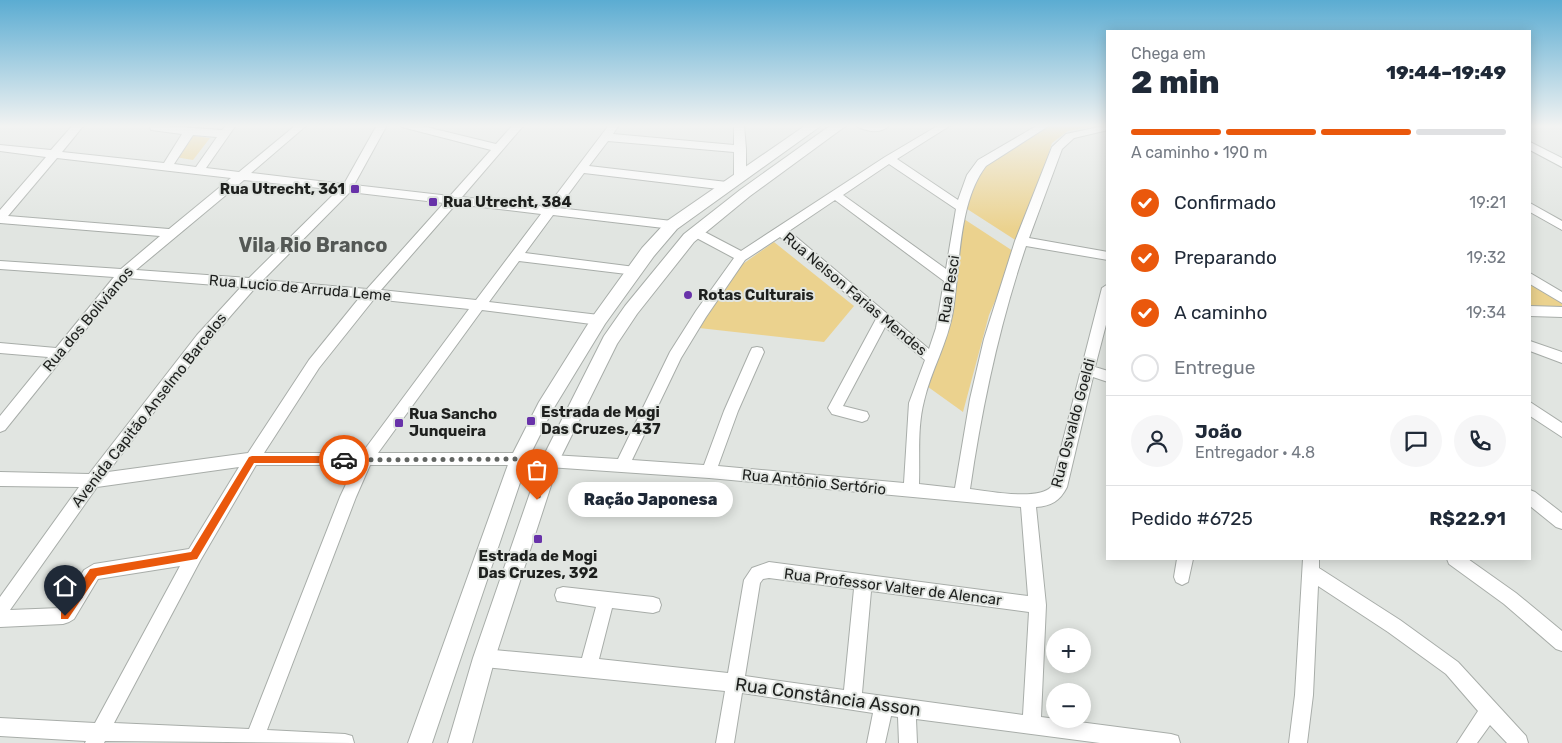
<!DOCTYPE html>
<html lang="pt">
<meta charset="utf-8">
<style>
body{margin:0;font-family:Rubik,sans-serif;background:#f6f6f7;color:#1f2937;height:100vh;display:flex;flex-direction:column;font-size:19px;white-space:nowrap}
*{box-sizing:border-box;margin:0}
p{font-size:16px;color:#747a83}
.icon{flex:none;width:28px;height:28px;fill:none;stroke:currentColor;stroke-width:2;stroke-linecap:round;stroke-linejoin:round}
.map{position:relative;flex:1;overflow:hidden}
.panel{position:absolute;left:1106px;top:30px;width:425px;height:530px;display:flex;flex-direction:column;background:#fff;border-radius:0px;box-shadow:0 2px 12px #0003}
.panel>*{flex:none}
.fabs{position:absolute;left:1046px;top:628px;display:grid;gap:10px}
.fabs a{display:grid;place-items:center;width:45px;height:45px;border-radius:50%;background:#fff;box-shadow:0 2px 12px #0003;font-size:25px}
.pin{position:absolute;display:grid;place-items:center;width:42px;height:42px;color:#fff;margin:-51px -21px;border-radius:50% 50% 50% 0;rotate:-45deg;box-shadow:0 0 5px #0007}
.pin .icon{rotate:45deg}
.courier{position:absolute;display:grid;place-items:center;width:50px;height:50px;margin:-25px;border:4px solid #ea580c;border-radius:50%;background:#fff;color:#222;box-shadow:0 1px 6px #0007}
.bubble{position:absolute;height:35px;border-radius:18px;background:#fff;box-shadow:0 2px 12px #0003;font-size:16px;font-weight:800;line-height:35px;text-align:center}
.headline em{font-style:normal;font-weight:800}
.headline div{display:flex;flex-direction:column-reverse}
.headline{display:flex;align-items:center;justify-content:space-between;height:85px;padding:0 25px}
h1{font-size:32px;font-weight:800;line-height:38px}
.bar{display:grid;grid-template-columns:repeat(4,1fr);gap:8px 5px;align-content:center;height:60px;padding:0 25px}
.bar i{height:6px;border-radius:4px;background:#e0e1e3}
.bar .selected{background:#ea580c}
.bar p{grid-column:span 4}
.line{display:flex;align-items:center;gap:12px;padding:0 25px;border-top:1px solid #e0e1e3}
.line div{flex:1}
.round{display:grid;place-items:center;flex:none;width:52px;height:52px;border-radius:26px;background:#f6f6f7}
ol{padding:0 25px;list-style:none}
li{display:flex;align-items:center;gap:15px;height:55px}
li p{margin-inline-start:auto}
li .icon{padding:5px;border-radius:50%;background:#ea580c;color:#fff;stroke-width:4}
li:last-child{color:#747a83}
li i{width:28px;height:28px;border:2px solid #e0e1e3;border-radius:50%}
.map>svg:first-child{display:block}
.green{fill:#ebd28e}
.lines{fill:none;stroke-linecap:round;stroke-linejoin:round}
.minor-casing{stroke:#a8ada9;stroke-width:2}
.major-casing{stroke:#a8ada9;stroke-width:2}
.minor{fill:#fff;fill-rule:evenodd}
.major{fill:#fff;fill-rule:evenodd}
.route{fill:#ea580c}
.done{stroke:#626562;stroke-width:5;stroke-dasharray:0 9}
.poi-dot{fill:#6832a9;stroke:#e1e5e1;stroke-width:2}
.labels{text-anchor:middle;stroke-width:4;stroke-linejoin:round;paint-order:stroke}
.poi-label{font-size:15px;font-weight:bold;fill:#1e201e;stroke:#e1e5e1;text-anchor:start}
.street-label{font-size:15px;fill:#1e201e;stroke:#e1e5e1}
.near-street-label{font-size:18px;fill:#1e201e;stroke:#e1e5e1}
.district-label{font-size:20px;font-weight:bold;fill:#545855;stroke:#e1e5e1}
</style>
<div class="map">
<svg width="1562" height="743" viewBox="0 0 1562 743">
<rect width="100%" height="100%" fill="#e1e5e1"/>
<path class="green" d="M 1051,125 L 1101,125 L 1068,131 L 1052,143 L 1020,243 L 964,207 L 980,169 Z
M 187,135 L 210,138 L 193,160 L 175,157 Z
M 964,219 L 1016,253 L 989,315 L 963,412 L 924,384 L 951,321 Z
M 774,242 L 854,306 L 824,342 L 699,328 L 740,266 Z
M 1530,279 L 1562,299 L 1562,310 L 1530,309 Z"/>
<g class="lines">
<g class="minor-casing">
<path id="minor" d="M 73,125 L 84,125 L 62,152 L 164,163 L 182,134 L 151,130 L 150,125 L 222,130 L 226,125 L 236,125 L 206,168 L 239,172 L 296,125 L 307,125 L 251,173 L 344,184 L 377,125 L 387,125 L 354,185 L 450,196 L 491,150 L 402,127 L 401,125 L 418,125 L 496,144 L 513,125 L 524,125 L 462,197 L 547,207 L 609,125 L 619,125 L 613,134 L 734,145 L 734,125 L 744,125 L 746,149 L 746,178 L 740,182 L 734,178 L 734,152 L 608,141 L 589,166 L 727,182 L 733,186 L 727,190 L 584,173 L 558,208 L 672,221 L 678,225 L 672,229 L 553,215 L 525,253 L 635,267 L 639,268 L 641,271 L 639,274 L 635,275 L 519,261 L 489,302 L 599,315 L 604,317 L 606,320 L 604,323 L 599,325 L 482,310 L 378,453 L 519,453 L 618,459 L 670,352 L 696,311 L 734,258 L 691,235 L 689,232 L 691,229 L 699,229 L 741,251 L 885,157 L 939,125 L 951,125 L 897,159 L 958,200 L 967,175 L 978,160 L 1038,125 L 1050,125 L 986,166 C 958,202 960,267 953,311 C 948,343 931,370 924,401 C 917,428 920,457 919,484 L 955,488 L 970,399 L 984,339 L 1015,241 L 1052,147 L 1066,134 L 1108,125 L 1108,130 L 1074,138 L 1062,149 L 1029,238 L 1108,252 L 1108,260 L 1026,246 C 999,326 982,406 970,489 C 988,491 1038,501 1051,487 L 1102,288 L 1108,284 L 1108,317 L 1095,367 L 1108,371 L 1108,382 L 1093,377 L 1067,487 C 1060,501 1051,506 1036,507 L 1046,605 L 1041,717 L 1171,734 L 1178,736 L 1180,743 L 1100,743 L 916,719 L 917,743 L 899,743 L 898,717 L 891,716 L 885,743 L 867,743 L 873,713 L 742,693 L 734,743 L 716,743 L 725,691 L 484,667 L 478,664 L 475,658 L 478,652 L 484,649 L 582,658 L 596,607 L 557,601 L 555,595 L 557,589 L 563,587 L 653,597 L 659,599 L 661,605 L 659,611 L 653,613 L 612,608 L 599,659 L 728,673 L 744,580 L 752,568 L 769,562 L 1028,596 L 1021,507 L 709,478 L 519,465 L 370,465 L 356,497 L 267,730 L 345,734 L 352,736 L 354,743 L 105,741 L 104,743 L 85,743 L 86,741 L 0,736 L 0,718 L 95,723 L 180,566 L 98,579 L 74,619 L 69,622 L 63,624 L 0,627 L 0,597 L 79,487 L 0,486 L 0,472 L 89,474 L 197,335 L 241,287 L 127,278 L 5,430 L 0,432 L 0,416 L 48,357 L 0,353 L 0,343 L 56,348 L 114,277 L 0,269 L 0,261 L 121,269 L 160,236 L 0,223 L 0,210 L 46,157 L 0,151 L 0,145 L 51,150 ZM 193,135 L 217,137 L 196,167 L 174,164 ZM 57,158 L 231,178 L 169,229 L 8,216 ZM 889,164 L 956,209 L 946,269 L 843,195 ZM 244,180 L 338,190 L 249,278 L 136,270 ZM 350,192 L 444,203 L 367,289 L 263,280 ZM 835,200 L 944,281 L 936,328 L 929,349 L 789,231 ZM 456,204 L 541,214 L 476,300 L 381,290 ZM 780,237 L 876,319 L 828,408 L 832,414 L 862,422 L 867,420 L 869,416 L 867,412 L 843,406 L 885,327 L 925,360 L 909,403 L 904,483 L 718,466 L 738,411 L 764,352 L 762,348 L 757,347 L 752,348 L 750,352 L 724,411 L 704,465 L 632,460 L 681,358 L 706,317 L 745,260 ZM 255,288 L 360,297 L 309,360 L 248,453 L 108,472 L 207,343 ZM 374,299 L 469,309 L 362,453 L 264,453 L 319,368 ZM 256,465 L 355,465 L 340,497 L 249,729 L 114,723 L 200,561 ZM 239,467 L 189,549 L 94,564 L 84,570 L 61,608 L 10,610 L 97,487 ZM 769,578 L 854,589 L 844,690 L 745,676 L 760,583 L 763,579 ZM 871,591 L 1029,612 L 1023,715 L 862,693 Z
M 857,125 L 890,125 C 880,134 870,132 858,127 Z
M 1530,142 L 1562,158 L 1562,167 L 1530,150 Z
M 1530,203 L 1562,221 L 1562,230 L 1530,212 Z
M 1530,273 L 1562,292 L 1562,303 L 1530,284 Z
M 1530,306 L 1562,307 L 1562,317 L 1530,316 Z
M 1530,341 L 1562,352 L 1562,363 L 1530,351 Z
M 1530,402 L 1562,423 L 1562,437 L 1530,416 Z
M 1530,490 L 1535,492 L 1562,513 L 1562,529 L 1556,527 L 1530,506 Z
M 1177,559 L 1193,559 L 1188,582 L 1182,585 L 1176,582 L 1174,577 Z
M 1303,559 L 1319,559 L 1319,568 L 1400,620 L 1458,662 L 1526,736 L 1528,743 L 1507,743 L 1490,725 L 1477,743 L 1457,743 L 1478,711 L 1446,674 L 1388,632 L 1318,586 L 1313,695 L 1307,743 L 1289,743 L 1295,695 Z
M 1447,559 L 1468,559 L 1516,593 L 1562,631 L 1562,651 L 1556,649 L 1504,604 L 1449,564 Z"/>
</g>
<g class="major-casing">
<path id="major" d="M 806,125 L 822,125 L 677,229 L 654,256 L 605,324 L 552,411 L 528,459 L 432,743 L 408,743 L 510,459 L 539,402 L 593,316 L 642,248 L 667,221 Z
M 831,125 L 847,125 L 750,196 L 694,242 L 637,314 L 617,344 L 559,461 L 495,658 L 472,743 L 448,743 L 473,658 L 541,461 L 604,336 L 625,306 L 684,234 L 740,190 Z"/>
</g>
<use href="#minor" class="minor"/>
<use href="#major" class="major"/>
</g>
<linearGradient id="sky" x2="0" y2="1"><stop stop-color="#5bacd2"/><stop offset="0.55" stop-color="#f2f3f2"/><stop offset="1" stop-color="#f2f3f2" stop-opacity="0"/></linearGradient>
<rect width="1562" height="229" fill="url(#sky)"/>
<path class="route" d="M 252,456 L 344,456 L 348,460 L 344,463 L 254,463 L 197,559 L 97,576 L 68,619 L 61,619 L 61,612 L 90,569 L 191,552 L 249,457 Z"/>
<g class="lines">
<path class="done" d="M 344,460 L 519,459 L 550,461 L 537,500"/>
</g>
<g class="poi-dot">
<rect x="350" y="184" width="10" height="10" rx="2.5"/>
<rect x="428" y="197" width="10" height="10" rx="2.5"/>
<circle cx="688" cy="295" r="5"/>
<rect x="526" y="416" width="10" height="10" rx="2.5"/>
<rect x="394" y="418" width="10" height="10" rx="2.5"/>
<rect x="533" y="534" width="10" height="10" rx="2.5"/>
</g>
<g class="labels">
<g class="poi-label">
<text x="345" y="194" text-anchor="end">Rua Utrecht, 361</text>
<text x="443" y="207">Rua Utrecht, 384</text>
<text x="698" y="300">Rotas Culturais</text>
<text x="541" y="417">Estrada de Mogi<tspan x="541" dy="17">Das Cruzes, 437</tspan></text>
<text x="409" y="419">Rua Sancho<tspan x="409" dy="17">Junqueira</tspan></text>
<text x="538" y="561" text-anchor="middle">Estrada de Mogi<tspan x="538" dy="17">Das Cruzes, 392</tspan></text>
</g>
<g class="street-label">
<text transform="translate(300 288) rotate(5)" y="5">Rua Lucio de Arruda Leme</text>
<text transform="translate(949 289) rotate(-81)" y="5">Rua Pesci</text>
<text transform="translate(855 294) rotate(40)" y="5">Rua Nelson Farias Mendes</text>
<text transform="translate(88 319) rotate(-50)" y="5">Rua dos Bolivianos</text>
<text transform="translate(149 410) rotate(-52)" y="5">Avenida Capitão Anselmo Barcelos</text>
<text transform="translate(1073 423) rotate(-75)" y="5">Rua Osvaldo Goeldi</text>
<text transform="translate(814 482) rotate(6)" y="5">Rua Antônio Sertório</text>
<text transform="translate(893 587) rotate(7)" y="5">Rua Professor Valter de Alencar</text>
</g>
<g class="near-street-label">
<text transform="translate(828 697) rotate(8)" y="6">Rua Constância Asson</text>
</g>
<g class="district-label">
<text x="313" y="252">Vila Rio Branco</text>
</g>
</g>
</svg>
<div class="fabs">
<a>+</a>
<a>−</a>
</div>
<div class="pin" style="left:537px;top:500px;background:#ea580c"><svg class="icon" aria-label="bag" viewBox="0 0 24 24"><path d="M5 8h14l-1 12H6zM9 8a3 3 0 0 1 6 0"/></svg></div>
<div class="pin" style="left:65px;top:616px;background:#1f2937"><svg class="icon" aria-label="home" viewBox="0 0 24 24"><path d="M3 11l9-7 9 7M6 9v11h12V9"/></svg></div>
<div class="courier" style="left:344px;top:460px"><svg class="icon" aria-label="car" viewBox="0 0 24 24"><path d="M5 17H2v-5l4-1 3-4h7l3 4 3 1v5h-3M9 17h6M6 11h13"/><circle cx="7" cy="17" r="2"/><circle cx="17" cy="17" r="2"/></svg></div>
<div class="bubble" style="left:568px;top:482px;width:165px">Ração Japonesa</div>
<section class="panel">
<div class="headline"><div><h1>2 min</h1><p>Chega em</p></div><em>19:44–19:49</em></div>
<div class="bar"><i class="selected"></i><i class="selected"></i><i class="selected"></i><i></i><p>A caminho · 190 m</p></div>
<ol>
<li><svg class="icon" aria-label="check" viewBox="0 0 24 24"><path d="M5 12l5 5 9-10"/></svg>Confirmado<p>19:21</p></li>
<li><svg class="icon" aria-label="check" viewBox="0 0 24 24"><path d="M5 12l5 5 9-10"/></svg>Preparando<p>19:32</p></li>
<li><svg class="icon" aria-label="check" viewBox="0 0 24 24"><path d="M5 12l5 5 9-10"/></svg>A caminho<p>19:34</p></li>
<li><i></i>Entregue</li>
</ol>
<div class="line" style="height:90px"><a class="round"><svg class="icon" aria-label="person" viewBox="0 0 24 24"><circle cx="12" cy="8" r="4"/><path d="M4 21q1-7 8-7t8 7"/></svg></a><div><b>João</b><p>Entregador · 4.8</p></div><a class="round"><svg class="icon" aria-label="chat" viewBox="0 0 24 24"><path d="M4 5h16v11H9l-5 4z"/></svg></a><a class="round"><svg class="icon" aria-label="phone" viewBox="0 0 24 24"><path d="M5 4h4l2 5-3 2q2 4 5 5l2-3 5 2v4C11 20 4 13 5 4z"/></svg></a></div>
<div class="line" style="height:65px"><div>Pedido #6725</div><b>R$22.91</b></div>
</section>
</div>
